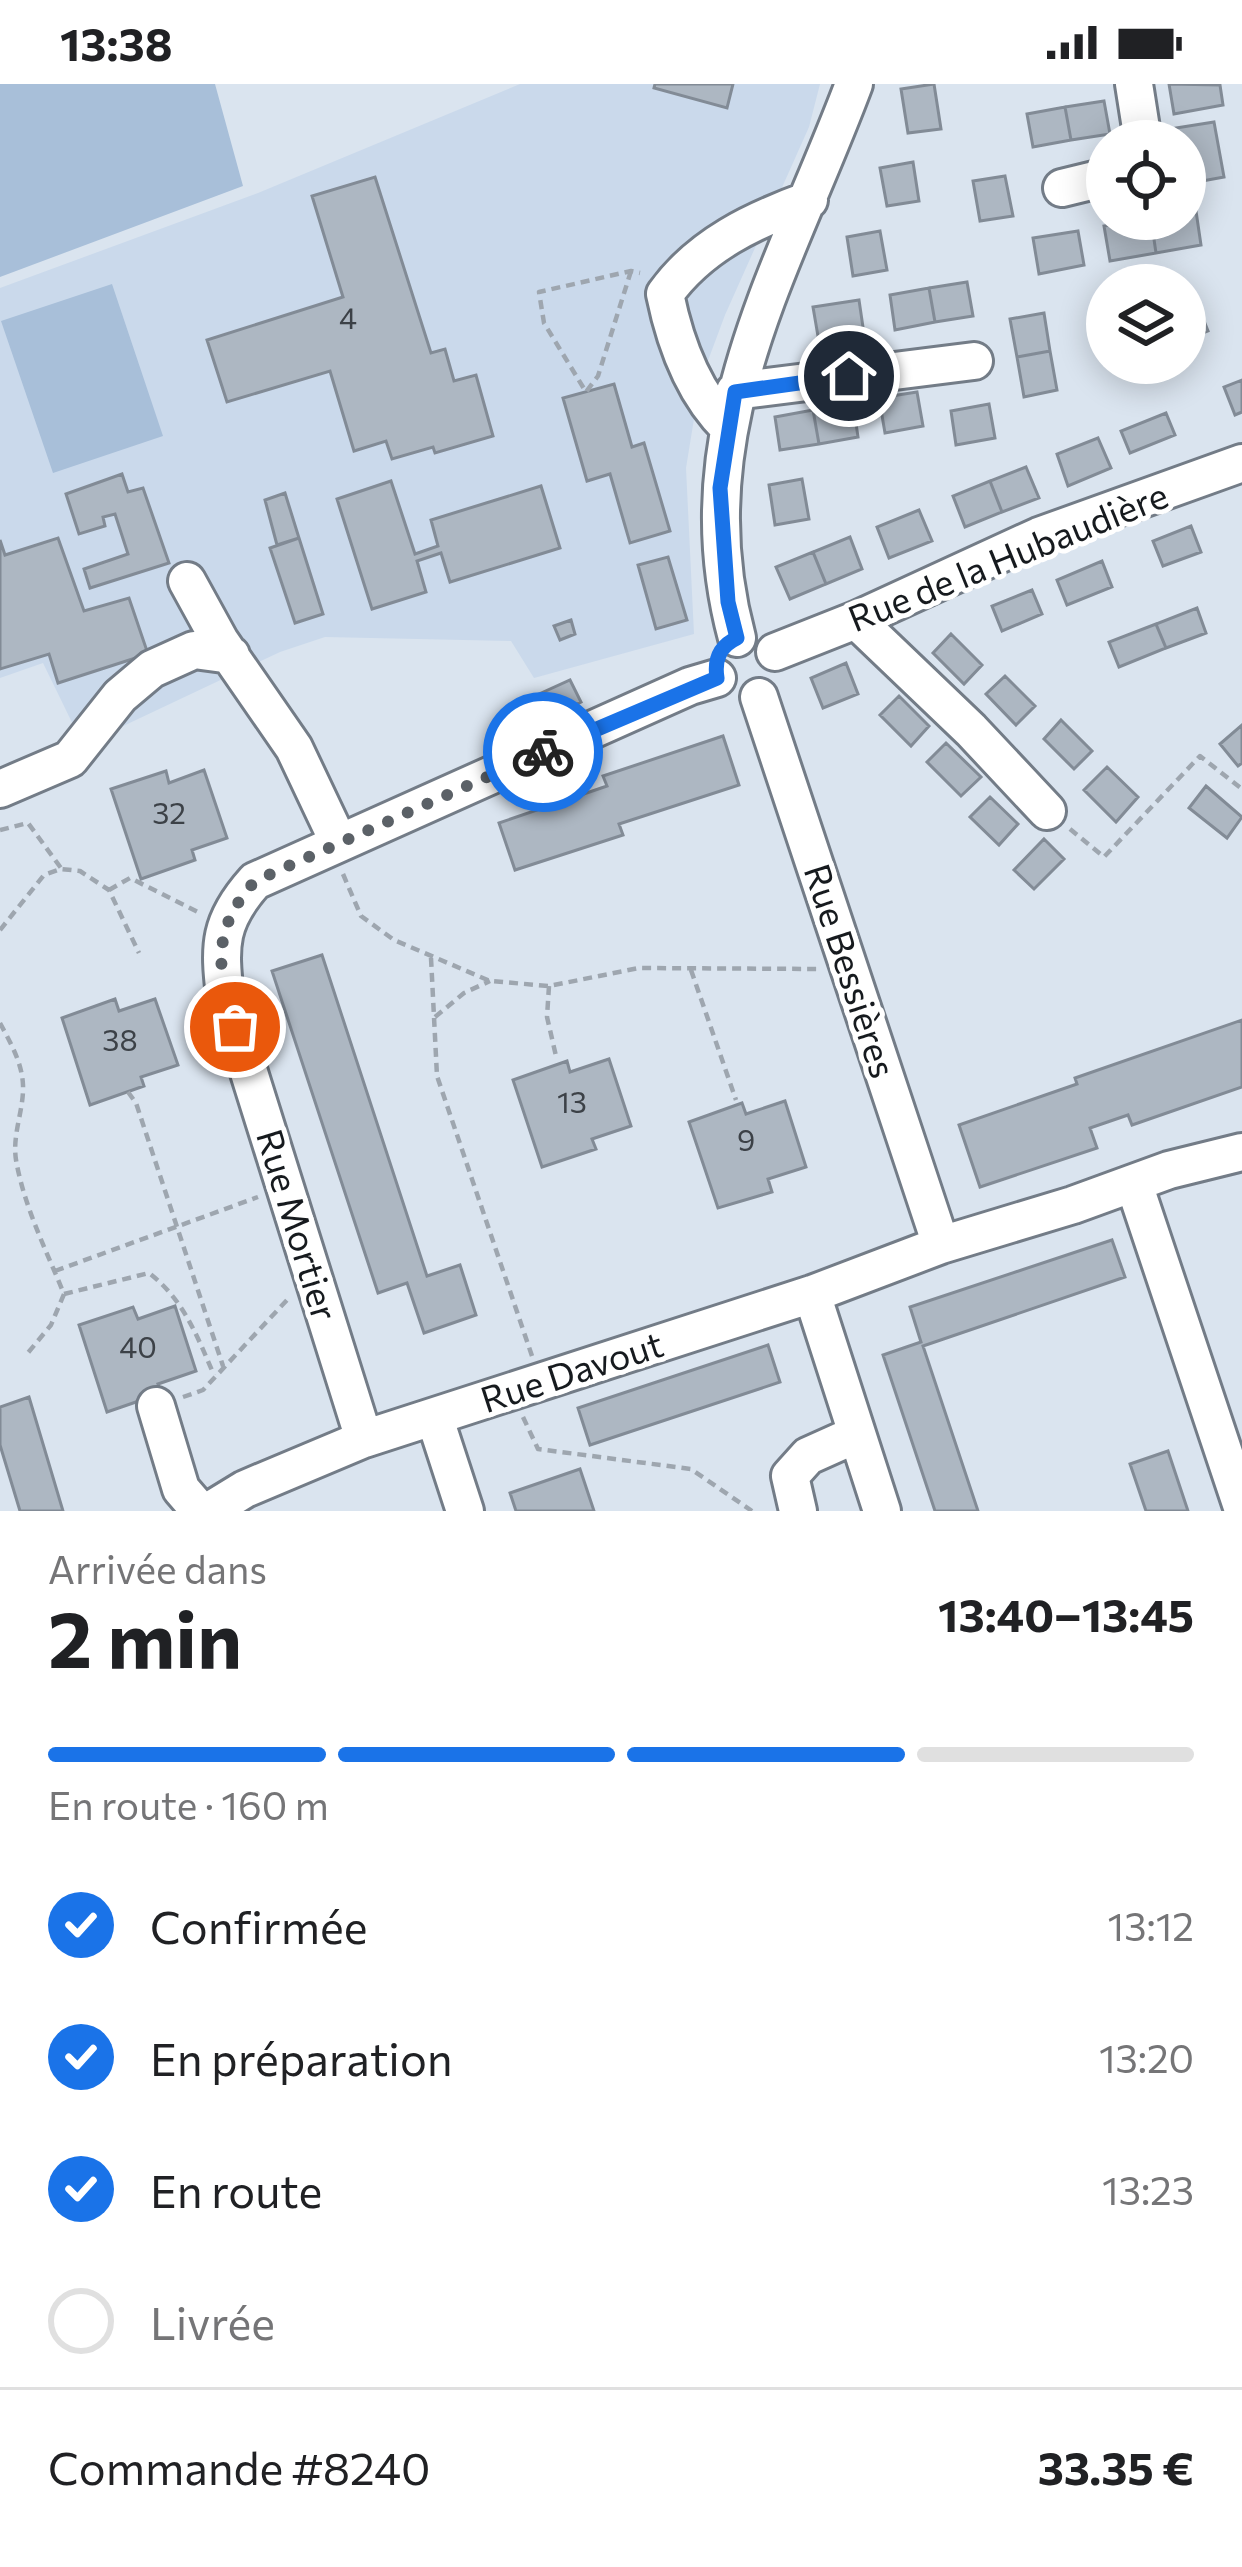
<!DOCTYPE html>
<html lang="fr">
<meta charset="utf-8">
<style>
body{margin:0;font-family:Commissioner,sans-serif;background:#f6f6f6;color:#202124;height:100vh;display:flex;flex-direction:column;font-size:45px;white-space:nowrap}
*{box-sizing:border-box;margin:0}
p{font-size:39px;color:#757577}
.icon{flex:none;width:66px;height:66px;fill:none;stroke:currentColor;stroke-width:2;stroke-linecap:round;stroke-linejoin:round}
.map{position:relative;height:1427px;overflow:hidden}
.sheet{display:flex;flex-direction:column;background:#fff;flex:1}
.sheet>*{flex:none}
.buttons{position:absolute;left:1086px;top:36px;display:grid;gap:24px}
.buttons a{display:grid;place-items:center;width:120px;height:120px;border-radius:50%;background:#fff;box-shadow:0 6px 30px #0003;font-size:60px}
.pin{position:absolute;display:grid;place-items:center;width:102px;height:102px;color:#fff;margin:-51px;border:6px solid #fff;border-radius:50%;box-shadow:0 3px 12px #0007}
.courier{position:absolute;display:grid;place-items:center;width:120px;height:120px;margin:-60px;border:9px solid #1a73e8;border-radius:50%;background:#fff;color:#222;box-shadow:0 3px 15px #0007}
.summary em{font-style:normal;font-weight:700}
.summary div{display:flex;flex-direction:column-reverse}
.summary{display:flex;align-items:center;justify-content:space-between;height:204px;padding:0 48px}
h1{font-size:78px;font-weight:700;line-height:90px}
.bar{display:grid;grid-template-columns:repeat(4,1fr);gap:18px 12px;align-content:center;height:144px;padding:0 48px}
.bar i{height:15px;border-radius:9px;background:#e0e0e0}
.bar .selected{background:#1a73e8}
.bar p{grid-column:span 4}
.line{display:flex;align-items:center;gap:30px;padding:0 48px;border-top:3px solid #e0e0e0}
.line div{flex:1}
ol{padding:0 48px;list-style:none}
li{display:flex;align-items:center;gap:36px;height:132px}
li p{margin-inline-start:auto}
li .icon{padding:12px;border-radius:50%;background:#1a73e8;color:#fff;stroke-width:4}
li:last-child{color:#757577}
li i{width:66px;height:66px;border:6px solid #e0e0e0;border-radius:50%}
.status{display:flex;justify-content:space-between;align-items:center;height:84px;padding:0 60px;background:#fff;direction:ltr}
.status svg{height:33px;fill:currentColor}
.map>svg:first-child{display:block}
.built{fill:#cad9eb}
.green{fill:#a8bfd9}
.building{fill:#adb7c2;stroke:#828b96;stroke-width:3}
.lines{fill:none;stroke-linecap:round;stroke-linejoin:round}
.minor-casing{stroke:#737c87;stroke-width:42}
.path{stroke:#9ea6af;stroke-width:4.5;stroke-dasharray:9 6;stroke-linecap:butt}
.minor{stroke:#fff;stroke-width:36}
.done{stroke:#5b6167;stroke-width:12;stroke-dasharray:0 21.6}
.route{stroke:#1a73e8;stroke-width:15}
.labels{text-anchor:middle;stroke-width:10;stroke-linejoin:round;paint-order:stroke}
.number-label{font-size:30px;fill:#3c4147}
.street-label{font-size:36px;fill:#161a1e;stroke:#fff}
</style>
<div class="status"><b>13:38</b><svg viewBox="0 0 49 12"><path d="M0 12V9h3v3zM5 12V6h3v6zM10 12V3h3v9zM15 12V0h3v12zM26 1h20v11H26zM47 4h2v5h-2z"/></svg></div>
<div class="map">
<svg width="1242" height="1427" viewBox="0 0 1242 1427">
<rect width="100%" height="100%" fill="#dae4ef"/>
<path class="built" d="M 520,0 L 820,0 L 809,43 L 725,231 L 700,298 L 686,384 L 694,550 L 534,594 L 511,557 L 325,553 L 280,568 L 83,661 L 43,579 L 0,594 L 0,204 L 258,109 Z"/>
<path class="green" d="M 0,0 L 215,0 L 243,102 L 0,193 Z
M 112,200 L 163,352 L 53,389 L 1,237 Z"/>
<path class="building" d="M 655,0 L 733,0 L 727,24 L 654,4 Z
M 934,0 L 941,45 L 908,49 L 901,5 Z
M 1169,0 L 1220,1 L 1223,21 L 1174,30 Z
M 1104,17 L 1110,50 L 1071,56 L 1065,23 Z
M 1065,23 L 1071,56 L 1033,63 L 1027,30 Z
M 1214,38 L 1224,93 L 1186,100 L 1185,57 L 1178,57 L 1176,44 Z
M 913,78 L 919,117 L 887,122 L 880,84 Z
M 1005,92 L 1013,132 L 980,137 L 973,97 Z
M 375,93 L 431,269 L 445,265 L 454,297 L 476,291 L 493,352 L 435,369 L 433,363 L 392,375 L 386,357 L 354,367 L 330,287 L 227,318 L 207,256 L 343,213 L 312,112 Z
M 1196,127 L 1201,161 L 1156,169 L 1151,135 L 1185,135 L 1185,129 Z
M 1151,135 L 1156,169 L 1110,177 L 1104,142 Z
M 880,147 L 887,186 L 853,192 L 847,153 Z
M 1078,147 L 1084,181 L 1039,190 L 1033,154 Z
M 967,198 L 973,232 L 935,238 L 929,204 Z
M 929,204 L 935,238 L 895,246 L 890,211 Z
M 859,216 L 864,250 L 819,258 L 813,223 Z
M 1198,222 L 1208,247 L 1185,256 L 1185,228 Z
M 1044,229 L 1050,267 L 1017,273 L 1010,235 Z
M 1050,267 L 1057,306 L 1024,313 L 1017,273 Z
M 1242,296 L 1242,328 L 1235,331 L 1224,303 Z
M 614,300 L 632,363 L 644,359 L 670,447 L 630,459 L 610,390 L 587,397 L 563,314 Z
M 917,308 L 923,342 L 885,349 L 879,314 Z
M 853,319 L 858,353 L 819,360 L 813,326 Z
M 989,320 L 995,354 L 956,361 L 951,327 Z
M 813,326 L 819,360 L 780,366 L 775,333 Z
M 1166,329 L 1175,351 L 1130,369 L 1121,347 Z
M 1098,354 L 1111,384 L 1068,402 L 1057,370 Z
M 1026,383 L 1039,414 L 1002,428 L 990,397 Z
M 122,390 L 128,408 L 143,404 L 169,479 L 90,504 L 84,485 L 128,470 L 115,430 L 103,433 L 105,442 L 79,450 L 66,410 Z
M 802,395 L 809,435 L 775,441 L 769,401 Z
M 391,397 L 415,470 L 438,462 L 431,436 L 541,402 L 560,464 L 450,498 L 441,469 L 417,477 L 426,508 L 372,525 L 337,415 Z
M 990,397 L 1002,428 L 965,443 L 953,412 Z
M 285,409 L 299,454 L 277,461 L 265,416 Z
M 919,426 L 932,457 L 889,474 L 877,443 Z
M 1191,442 L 1201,468 L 1163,482 L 1153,457 Z
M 850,453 L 862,485 L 826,500 L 813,468 Z
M 58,454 L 84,527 L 129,514 L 148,570 L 58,599 L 49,570 L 0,585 L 0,456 L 5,471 Z
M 299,454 L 323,530 L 295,539 L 270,464 Z
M 813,468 L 826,500 L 790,515 L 776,483 Z
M 668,473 L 687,536 L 656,545 L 638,481 Z
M 1102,477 L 1112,503 L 1067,521 L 1057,496 Z
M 1032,506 L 1042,530 L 1002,547 L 992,522 Z
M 1197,524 L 1206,549 L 1166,564 L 1156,540 Z
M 571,536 L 575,550 L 560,556 L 554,542 Z
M 1156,540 L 1166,564 L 1119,583 L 1109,558 Z
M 951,550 L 982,581 L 964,600 L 933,569 Z
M 846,579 L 858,610 L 823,624 L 811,594 Z
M 1005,592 L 1035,622 L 1016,641 L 986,610 Z
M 570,596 L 581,618 L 547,635 L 537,611 Z
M 899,612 L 929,642 L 911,662 L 880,631 Z
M 1061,636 L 1092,667 L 1074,685 L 1044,655 Z
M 1242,641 L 1242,679 L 1238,682 L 1220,660 Z
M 723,652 L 739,701 L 619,740 L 623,751 L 515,786 L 499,739 L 607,702 L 603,692 Z
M 946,659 L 981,693 L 961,712 L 927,678 Z
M 1107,683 L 1138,713 L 1116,738 L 1084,706 Z
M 204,686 L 227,754 L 192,766 L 195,776 L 141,795 L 111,705 L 166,687 L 169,699 Z
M 1206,702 L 1242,733 L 1227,754 L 1189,724 Z
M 990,713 L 1018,740 L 999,761 L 970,733 Z
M 1044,755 L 1064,775 L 1034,805 L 1014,786 Z
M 322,871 L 427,1192 L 460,1181 L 476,1231 L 424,1249 L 407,1199 L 378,1209 L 272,887 Z
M 115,915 L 119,927 L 155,915 L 178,981 L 141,993 L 144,1002 L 90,1021 L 62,934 Z
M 1242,936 L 1242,1003 L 1132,1041 L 1128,1031 L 1090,1044 L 1097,1064 L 980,1103 L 959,1041 L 1077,1000 L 1075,994 Z
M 609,975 L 631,1042 L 592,1055 L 596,1065 L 542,1083 L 513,996 L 567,977 L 570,988 Z
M 785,1017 L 806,1083 L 768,1095 L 772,1108 L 718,1124 L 689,1038 L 742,1019 L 746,1030 Z
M 1112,1156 L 1125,1193 L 923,1262 L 978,1427 L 935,1427 L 883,1271 L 921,1258 L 910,1223 Z
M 175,1222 L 196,1287 L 158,1300 L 162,1309 L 107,1328 L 79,1241 L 133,1223 L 138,1235 Z
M 768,1261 L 780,1298 L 590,1361 L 578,1324 Z
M 29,1313 L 63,1427 L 20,1427 L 0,1361 L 0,1323 Z
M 1168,1367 L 1188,1427 L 1146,1427 L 1130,1380 Z
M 580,1385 L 594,1427 L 516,1427 L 510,1409 Z"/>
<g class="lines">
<g class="minor-casing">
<path id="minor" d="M 1134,0 L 1143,57
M 1062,104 L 1107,93
M 735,307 L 974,277
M 729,344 C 693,309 675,259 665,210 C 700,161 754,136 809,116
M 187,497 L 220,557 L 294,664 L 339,759
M 856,536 L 971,646 L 1047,727
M 737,554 C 681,346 784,187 854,0
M 775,568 L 856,536 L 1039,452 L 1242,379
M 759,613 L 941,1161
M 0,705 L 70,675 L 120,612 L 152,585 L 194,566 L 231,571
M 1134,1100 L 1242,1423
M 812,1210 L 882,1427
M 156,1322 L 181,1405 L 200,1427
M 435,1335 L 465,1427
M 364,1355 L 225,912 C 219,861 219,837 255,797 L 690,602 L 717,594
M 209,1427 L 245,1405 L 364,1355 L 812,1210 L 941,1161 L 1073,1121 L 1169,1086 L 1242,1068
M 798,1427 L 790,1392 L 808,1372 L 857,1350"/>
</g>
<path class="path" d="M 631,187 L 598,292 L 586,308 L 544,239 L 539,208 L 631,187 L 640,189
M 1070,745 L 1104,773 L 1200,672 L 1242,705
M 0,746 L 28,739 L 61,784
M 343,790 L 361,832 L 394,856 L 490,897 L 549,902 L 639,884 L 820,885
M 109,806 L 130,794 L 200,829
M 0,846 L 44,791 L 61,785 L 80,787 L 109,806 L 139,869
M 431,874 L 437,992 L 532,1272
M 691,886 L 736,1016
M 549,902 L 547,933 L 556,972
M 435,933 L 464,909 L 490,897
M 0,939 C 10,958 22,978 23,1001 C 24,1026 12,1050 16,1076 C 24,1122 46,1166 64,1210 L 51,1241 L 27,1270
M 128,1008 L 136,1019 L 223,1282
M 55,1187 L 258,1113
M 64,1210 L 149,1189 C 184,1216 197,1252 214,1291
M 183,1313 L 203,1306 L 287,1216
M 523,1333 L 538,1365 L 691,1385 L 752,1427"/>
<use href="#minor" class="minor"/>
</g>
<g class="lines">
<path class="done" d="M 235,943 C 216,885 212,844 255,797 L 543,668"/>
<path class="route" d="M 543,668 L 717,594 C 714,575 720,562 737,554 L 728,518 L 720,404 L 735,308 L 849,292"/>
</g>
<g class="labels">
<g class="number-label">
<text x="348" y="245">4</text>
<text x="169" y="740">32</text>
<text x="120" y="967">38</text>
<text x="572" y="1029">13</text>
<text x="746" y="1067">9</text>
<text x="138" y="1274">40</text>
</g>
<g class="street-label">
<text transform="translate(1008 473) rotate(-22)" y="13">Rue de la Hubaudière</text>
<text transform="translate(850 887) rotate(72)" y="13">Rue Bessières</text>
<text transform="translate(297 1141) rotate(73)" y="13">Rue Mortier</text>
<text transform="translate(572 1288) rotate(-18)" y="13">Rue Davout</text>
</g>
</g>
</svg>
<div class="buttons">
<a><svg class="icon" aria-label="locate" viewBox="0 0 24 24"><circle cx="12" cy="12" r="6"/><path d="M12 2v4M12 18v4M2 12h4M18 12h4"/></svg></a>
<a><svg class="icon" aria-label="layers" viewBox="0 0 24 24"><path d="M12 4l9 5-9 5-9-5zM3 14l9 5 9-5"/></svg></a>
</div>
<div class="pin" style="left:235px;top:943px;background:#ea580c"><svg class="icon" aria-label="bag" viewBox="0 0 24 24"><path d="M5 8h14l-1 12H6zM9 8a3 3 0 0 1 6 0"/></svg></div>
<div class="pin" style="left:849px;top:292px;background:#1f2937"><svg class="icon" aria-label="home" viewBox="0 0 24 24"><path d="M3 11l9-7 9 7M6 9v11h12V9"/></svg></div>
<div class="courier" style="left:543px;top:668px"><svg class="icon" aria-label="bike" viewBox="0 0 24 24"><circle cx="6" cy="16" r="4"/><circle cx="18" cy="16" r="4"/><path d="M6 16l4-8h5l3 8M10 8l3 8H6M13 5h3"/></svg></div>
</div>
<section class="sheet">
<div class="summary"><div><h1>2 min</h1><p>Arrivée dans</p></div><em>13:40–13:45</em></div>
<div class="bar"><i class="selected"></i><i class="selected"></i><i class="selected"></i><i></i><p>En route · 160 m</p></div>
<ol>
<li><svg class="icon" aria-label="check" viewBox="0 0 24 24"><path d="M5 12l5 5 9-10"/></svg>Confirmée<p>13:12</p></li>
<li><svg class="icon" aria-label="check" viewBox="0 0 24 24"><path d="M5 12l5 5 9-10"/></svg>En préparation<p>13:20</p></li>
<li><svg class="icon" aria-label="check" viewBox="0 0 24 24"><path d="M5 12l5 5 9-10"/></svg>En route<p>13:23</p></li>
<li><i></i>Livrée</li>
</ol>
<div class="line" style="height:156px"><div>Commande #8240</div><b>33.35 €</b></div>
</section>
